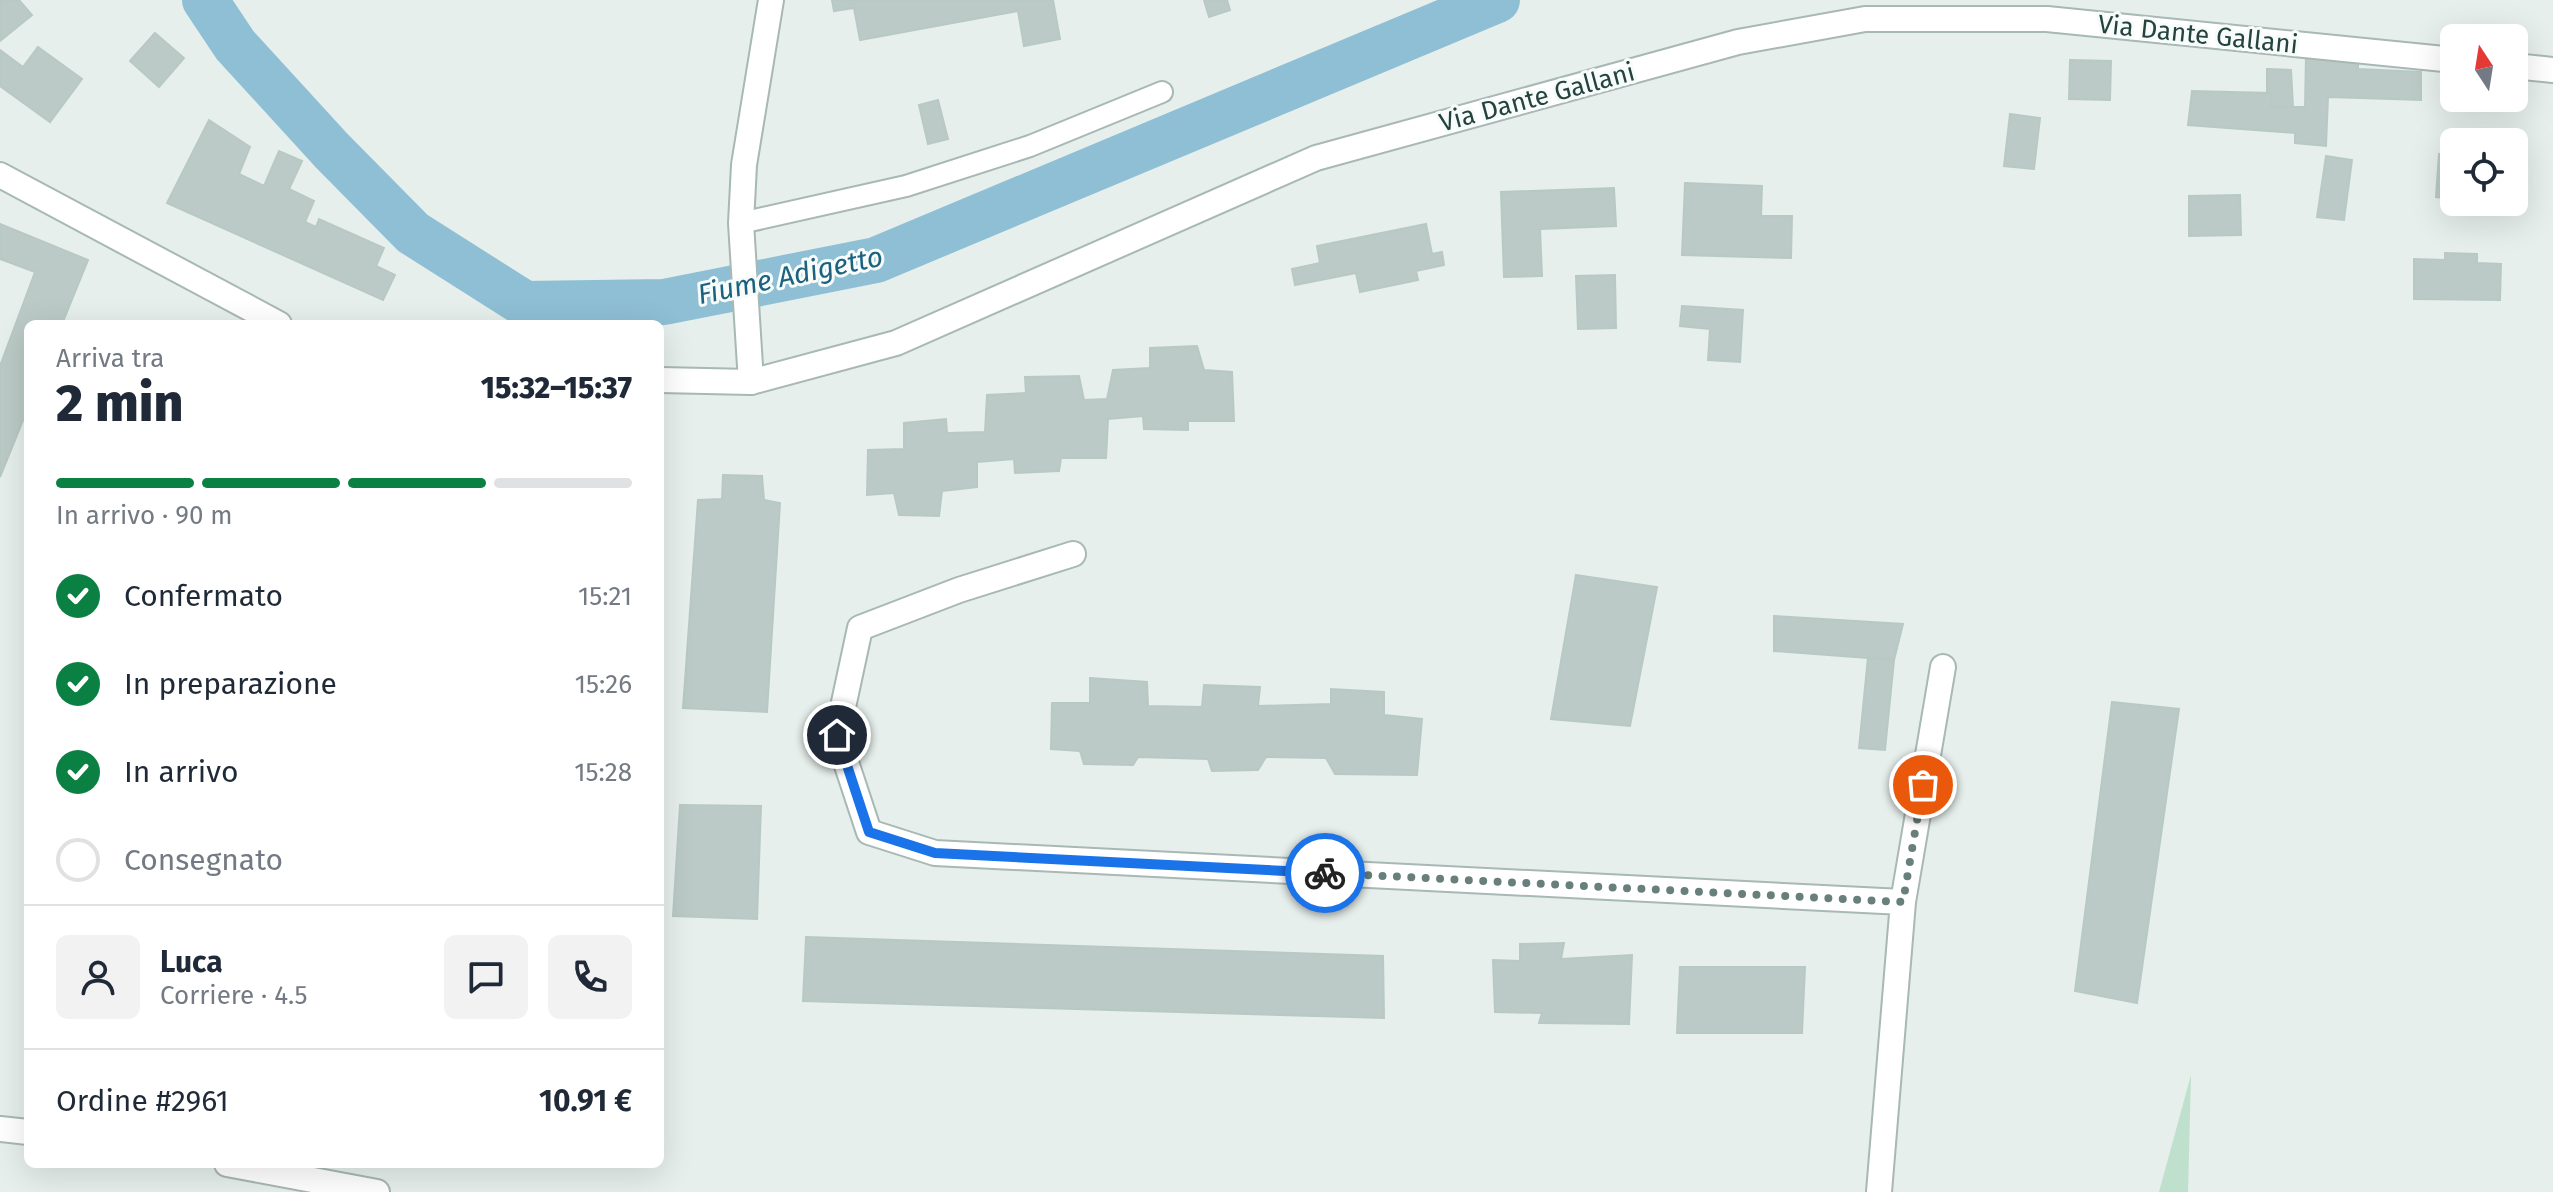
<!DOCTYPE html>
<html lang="it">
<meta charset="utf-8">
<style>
body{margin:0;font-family:"Fira Sans",sans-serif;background:#f2f2f3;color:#1f2937;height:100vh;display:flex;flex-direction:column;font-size:30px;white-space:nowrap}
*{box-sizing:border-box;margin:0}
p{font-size:26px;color:#747a83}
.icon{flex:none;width:44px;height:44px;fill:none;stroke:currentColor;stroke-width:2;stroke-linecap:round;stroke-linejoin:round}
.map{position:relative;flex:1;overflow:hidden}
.drawer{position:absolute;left:24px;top:320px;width:640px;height:848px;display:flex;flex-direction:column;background:#fff;border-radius:12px;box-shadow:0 8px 32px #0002}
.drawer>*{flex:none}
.needle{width:52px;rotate:348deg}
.tools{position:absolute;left:2440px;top:24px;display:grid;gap:16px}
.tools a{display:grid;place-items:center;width:88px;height:88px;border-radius:12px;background:#fff;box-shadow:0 8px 32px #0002;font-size:40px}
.pin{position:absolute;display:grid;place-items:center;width:68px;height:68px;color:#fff;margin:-34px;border:4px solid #fff;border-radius:50%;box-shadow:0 2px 8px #0007}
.courier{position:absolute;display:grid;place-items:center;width:80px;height:80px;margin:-40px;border:6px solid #1a73e8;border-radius:50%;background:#fff;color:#222;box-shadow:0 2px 10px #0007}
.headline em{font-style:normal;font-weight:800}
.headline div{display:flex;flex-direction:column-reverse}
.headline{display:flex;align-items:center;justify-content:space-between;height:136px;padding:0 32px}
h1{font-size:52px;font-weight:800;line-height:60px}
.bar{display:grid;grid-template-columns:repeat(4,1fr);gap:12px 8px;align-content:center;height:96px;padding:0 32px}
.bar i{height:10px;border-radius:6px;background:#e0e1e3}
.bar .on{background:#0b8043}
.bar p{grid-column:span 4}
.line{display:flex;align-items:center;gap:20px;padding:0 32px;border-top:2px solid #e0e1e3}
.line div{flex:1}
.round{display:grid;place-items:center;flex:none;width:84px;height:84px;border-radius:12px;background:#f2f2f3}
ol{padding:0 32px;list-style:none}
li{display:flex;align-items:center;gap:24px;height:88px}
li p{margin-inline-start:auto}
li .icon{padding:8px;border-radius:50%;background:#0b8043;color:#fff;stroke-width:4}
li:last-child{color:#747a83}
li i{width:44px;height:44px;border:4px solid #e0e1e3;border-radius:50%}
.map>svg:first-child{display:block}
.green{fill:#bfe0cc}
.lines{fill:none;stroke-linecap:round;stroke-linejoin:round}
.canal{stroke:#8ebfd4;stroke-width:46}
.building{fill:#bbcac6;stroke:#b8c9c4;stroke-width:2}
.service-casing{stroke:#a8b8b4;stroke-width:24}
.minor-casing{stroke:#a8b8b4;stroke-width:28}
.tertiary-casing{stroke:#a8b8b4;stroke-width:28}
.service{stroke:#fff;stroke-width:20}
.minor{stroke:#fff;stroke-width:24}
.tertiary{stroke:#fff;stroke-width:24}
.done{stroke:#687f7b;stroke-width:8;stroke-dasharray:0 14.4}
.route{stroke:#1a73e8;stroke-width:10}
.labels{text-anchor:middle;stroke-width:6;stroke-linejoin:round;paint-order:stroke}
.street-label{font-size:26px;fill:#24423e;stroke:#f7fbf9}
.water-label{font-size:28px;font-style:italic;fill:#1c6180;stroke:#f7fbf9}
</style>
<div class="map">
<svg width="2553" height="1192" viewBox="0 0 2553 1192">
<rect width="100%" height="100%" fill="#e6efec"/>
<path class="green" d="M 2191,1075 L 2188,1192 L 2159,1192 Z"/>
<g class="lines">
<path class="canal" d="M 205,0 L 235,45 L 332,151 L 413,233 L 525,304 L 664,302 L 876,260 L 1497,0"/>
</g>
<path class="building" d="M 0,0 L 19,0 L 32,15 L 0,41 Z
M 832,0 L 1053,0 L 1060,39 L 1024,46 L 1018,11 L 860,40 L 854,8 L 834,11 Z
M 1204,0 L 1227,0 L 1230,10 L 1209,17 Z
M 155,33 L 184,58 L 159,87 L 130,61 Z
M 38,47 L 82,79 L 50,122 L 0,86 L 0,50 L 23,67 Z
M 2306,55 L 2358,57 L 2358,69 L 2421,72 L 2421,100 L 2328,97 L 2326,146 L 2295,143 L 2295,133 L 2188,125 L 2192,91 L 2272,93 L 2271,107 L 2305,107 Z
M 2070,60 L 2111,61 L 2110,100 L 2069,99 Z
M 2267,69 L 2291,70 L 2293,107 L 2271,107 L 2272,93 L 2267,93 Z
M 938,100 L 948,139 L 928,144 L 919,105 Z
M 2010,114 L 2040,118 L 2034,169 L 2004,166 Z
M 209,120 L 250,147 L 239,174 L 264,186 L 279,151 L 302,161 L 289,189 L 314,201 L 305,222 L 316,227 L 319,219 L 384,248 L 376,266 L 395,275 L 383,300 L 167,203 Z
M 2439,154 L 2454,155 L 2454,199 L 2436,197 Z
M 2326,156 L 2352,160 L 2344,220 L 2317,217 Z
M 2514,159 L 2521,160 L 2519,203 L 2500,202 L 2514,202 Z
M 1685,183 L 1762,186 L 1761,216 L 1792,216 L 1791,258 L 1682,255 Z
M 1614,188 L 1616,226 L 1540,229 L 1542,276 L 1504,277 L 1501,192 Z
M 2240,195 L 2241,235 L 2189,236 L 2189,196 Z
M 0,224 L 88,260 L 62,324 L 28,324 L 28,408 L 0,477 L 0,366 L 35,272 L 0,259 Z
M 1426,224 L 1432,254 L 1442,252 L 1444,265 L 1416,271 L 1418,280 L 1360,292 L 1356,273 L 1295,285 L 1292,269 L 1320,263 L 1317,246 Z
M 2445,253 L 2477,254 L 2477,263 L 2501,264 L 2500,300 L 2414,299 L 2414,259 L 2445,260 Z
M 1615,275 L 1616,328 L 1578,329 L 1576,276 Z
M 1682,306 L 1743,310 L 1740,362 L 1708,360 L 1710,329 L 1680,326 Z
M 1197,346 L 1204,370 L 1232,372 L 1234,421 L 1188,421 L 1188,430 L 1144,429 L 1143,416 L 1108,419 L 1106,458 L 1061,458 L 1059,471 L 1015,473 L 1014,459 L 977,462 L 977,487 L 942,491 L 939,516 L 899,515 L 894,493 L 867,495 L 868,450 L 904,449 L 904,423 L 946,419 L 947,433 L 985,432 L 987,395 L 1026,393 L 1025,377 L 1079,376 L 1084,400 L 1107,399 L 1113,370 L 1150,368 L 1150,348 Z
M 723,475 L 762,476 L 764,500 L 780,503 L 767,712 L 683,708 L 698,500 L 722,499 Z
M 1576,575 L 1657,587 L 1630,726 L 1551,719 Z
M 1774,616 L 1903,624 L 1894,660 L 1774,651 Z
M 1868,657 L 1894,660 L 1885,750 L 1859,748 Z
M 1090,678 L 1147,682 L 1148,706 L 1202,707 L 1204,685 L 1260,687 L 1258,706 L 1331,704 L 1331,689 L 1384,692 L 1384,715 L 1422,719 L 1417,775 L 1335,774 L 1326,758 L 1266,757 L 1258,770 L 1212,771 L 1208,759 L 1138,757 L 1133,765 L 1084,764 L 1080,751 L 1051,749 L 1052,703 L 1090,703 Z
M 2112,702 L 2179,709 L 2137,1003 L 2075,991 Z
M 680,805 L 761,806 L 757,919 L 673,916 Z
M 806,937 L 1383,956 L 1384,1018 L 803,1001 Z
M 1564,943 L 1561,959 L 1632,955 L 1629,1024 L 1539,1023 L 1542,1013 L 1495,1012 L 1493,960 L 1520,961 L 1520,944 Z
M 1680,967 L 1805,967 L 1802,1033 L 1677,1033 Z"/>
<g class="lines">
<g class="service-casing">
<path id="service" d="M 741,223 L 906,186 L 1030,146 L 1162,92"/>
</g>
<g class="minor-casing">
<path id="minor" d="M 751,382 L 741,223 L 744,165 L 771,0
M 1073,554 L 959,590 L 860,628 L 837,735 L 869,832 L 935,853 L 1903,902
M 227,1164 L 377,1192
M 1879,1192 L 1903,902 L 1943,667"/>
</g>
<g class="tertiary-casing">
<path id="tertiary" d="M 2514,66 L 2553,70
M 0,175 L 279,324
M 660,380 L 751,382 L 896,343 L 1316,158 L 1738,42 L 1865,19 L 2047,19 L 2454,60
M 0,1129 L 28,1132"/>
</g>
<use href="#service" class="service"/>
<use href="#minor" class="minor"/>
<use href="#tertiary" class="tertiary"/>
</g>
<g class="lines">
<path class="done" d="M 1325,873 L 1903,902 L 1923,785"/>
<path class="route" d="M 837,735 L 869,832 L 935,853 L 1325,873"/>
</g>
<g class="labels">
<g class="street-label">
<text transform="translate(2198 34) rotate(6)" y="9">Via Dante Gallani</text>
<text transform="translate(1537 97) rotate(-15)" y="9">Via Dante Gallani</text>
</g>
<g class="water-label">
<text transform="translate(790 275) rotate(-12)" y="10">Fiume Adigetto</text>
</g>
</g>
</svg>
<div class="tools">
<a><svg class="needle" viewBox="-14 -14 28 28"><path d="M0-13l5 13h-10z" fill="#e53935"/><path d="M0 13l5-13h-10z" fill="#747a83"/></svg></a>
<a><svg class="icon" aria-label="locate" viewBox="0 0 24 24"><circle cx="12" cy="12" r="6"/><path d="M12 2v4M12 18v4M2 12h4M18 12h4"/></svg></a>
</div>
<div class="pin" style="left:1923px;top:785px;background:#ea580c"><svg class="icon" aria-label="bag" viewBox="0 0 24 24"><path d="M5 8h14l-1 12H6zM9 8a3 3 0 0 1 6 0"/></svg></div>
<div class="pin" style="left:837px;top:735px;background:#1f2937"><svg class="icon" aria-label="home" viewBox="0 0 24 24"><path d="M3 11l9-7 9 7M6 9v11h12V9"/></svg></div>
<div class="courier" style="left:1325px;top:873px"><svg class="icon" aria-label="bike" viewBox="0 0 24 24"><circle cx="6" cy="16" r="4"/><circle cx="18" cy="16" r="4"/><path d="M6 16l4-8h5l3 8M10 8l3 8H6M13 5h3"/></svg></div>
<section class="drawer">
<div class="headline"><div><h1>2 min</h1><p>Arriva tra</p></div><em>15:32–15:37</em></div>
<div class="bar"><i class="on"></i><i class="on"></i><i class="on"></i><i></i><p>In arrivo · 90 m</p></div>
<ol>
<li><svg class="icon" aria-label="check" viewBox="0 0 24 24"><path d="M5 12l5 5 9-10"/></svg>Confermato<p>15:21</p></li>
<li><svg class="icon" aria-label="check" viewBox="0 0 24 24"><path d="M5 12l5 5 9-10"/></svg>In preparazione<p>15:26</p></li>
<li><svg class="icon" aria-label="check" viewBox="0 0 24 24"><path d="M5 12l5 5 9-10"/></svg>In arrivo<p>15:28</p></li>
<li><i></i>Consegnato</li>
</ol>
<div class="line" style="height:144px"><a class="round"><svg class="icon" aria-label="person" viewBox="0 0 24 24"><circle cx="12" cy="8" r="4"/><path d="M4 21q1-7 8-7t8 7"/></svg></a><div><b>Luca</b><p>Corriere · 4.5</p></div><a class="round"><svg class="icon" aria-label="chat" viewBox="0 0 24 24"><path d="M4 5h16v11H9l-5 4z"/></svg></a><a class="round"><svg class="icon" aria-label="phone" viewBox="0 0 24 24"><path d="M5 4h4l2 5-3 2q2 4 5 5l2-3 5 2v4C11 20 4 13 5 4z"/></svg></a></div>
<div class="line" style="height:104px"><div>Ordine #2961</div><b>10.91 €</b></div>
</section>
</div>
